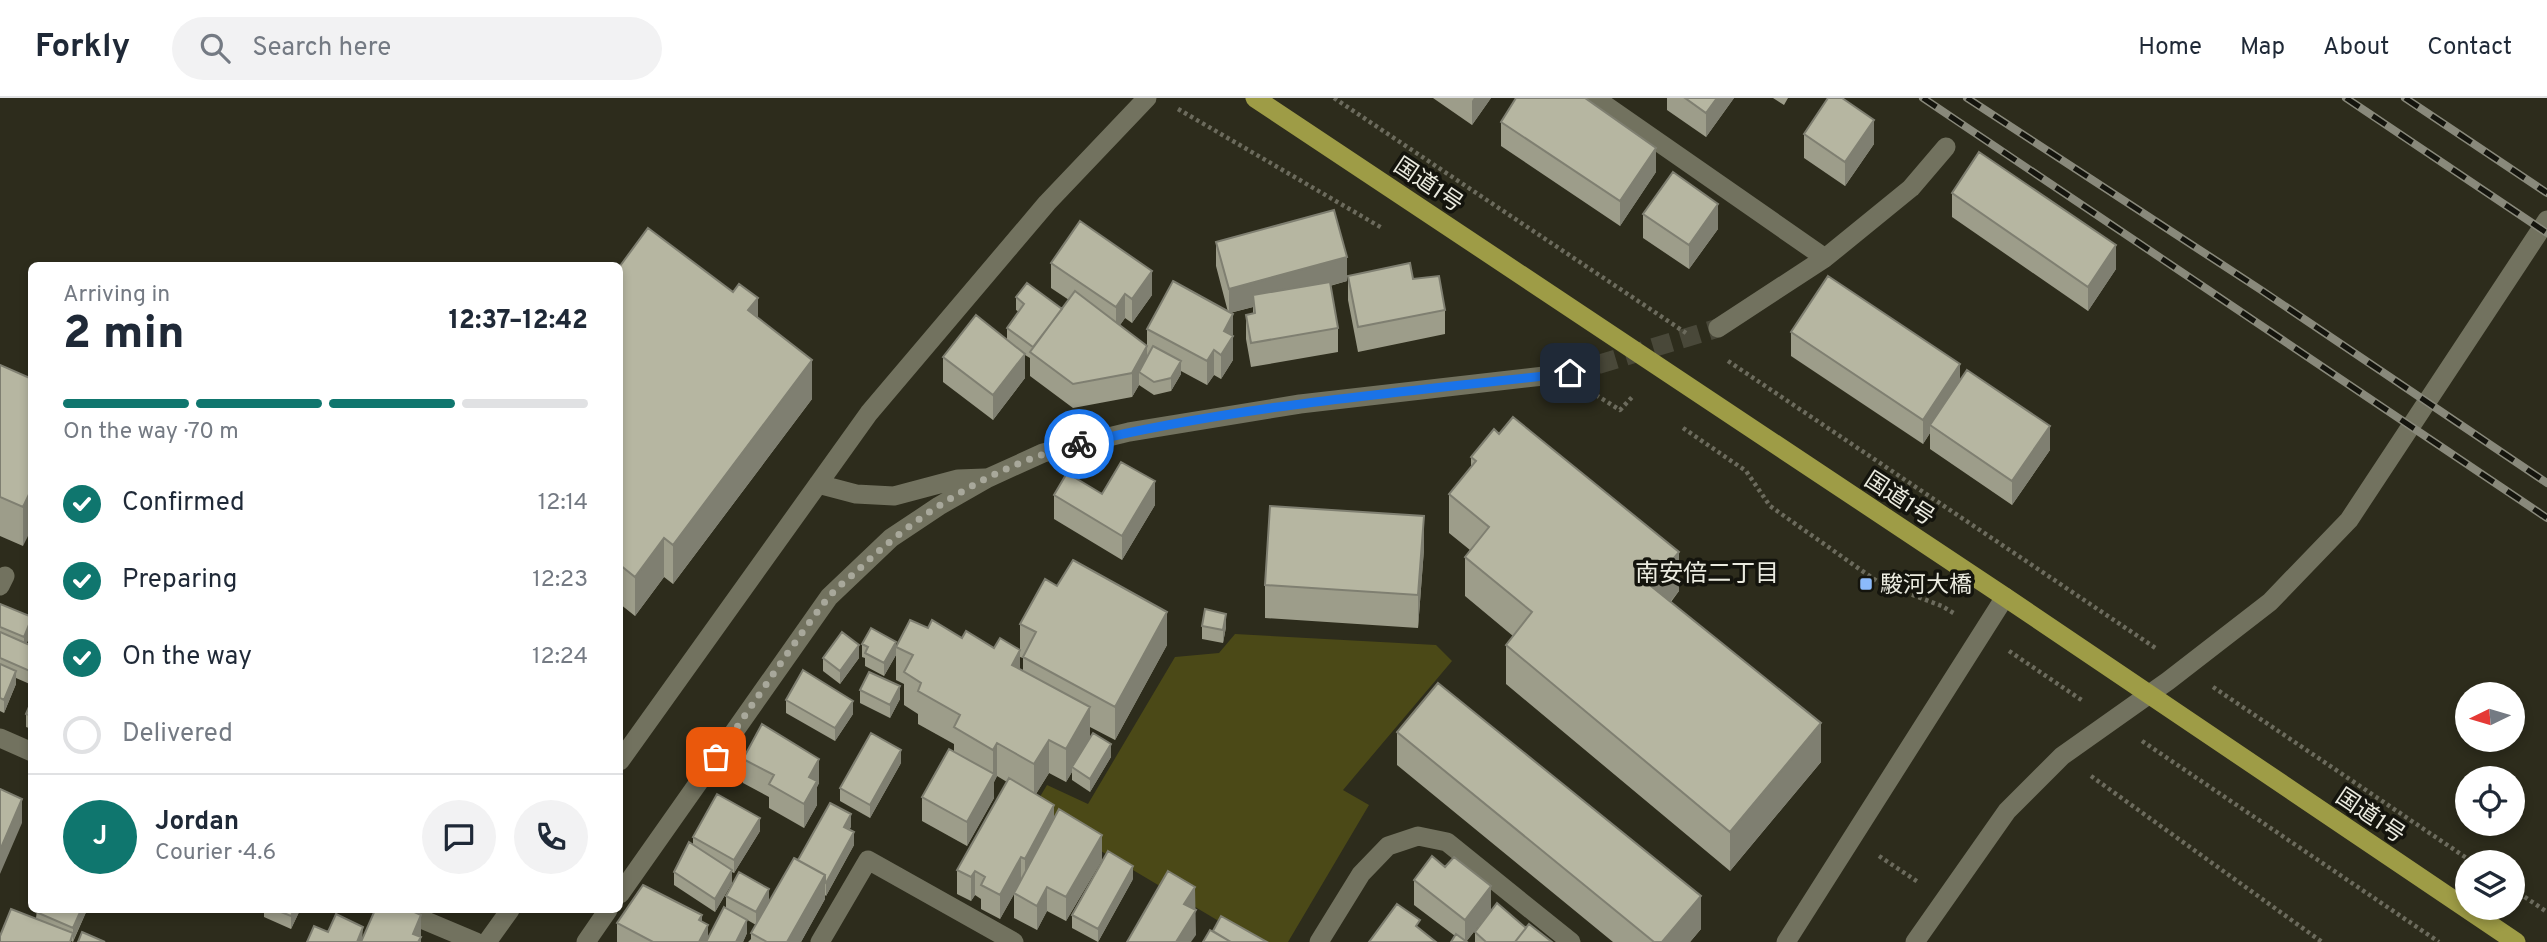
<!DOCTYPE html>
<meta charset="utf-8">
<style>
body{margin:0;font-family:Overpass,"Noto Sans JP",sans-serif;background:#f2f2f3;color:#1f2937;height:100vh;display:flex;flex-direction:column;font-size:26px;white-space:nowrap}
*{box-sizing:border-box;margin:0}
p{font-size:23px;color:#747a83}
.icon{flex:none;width:38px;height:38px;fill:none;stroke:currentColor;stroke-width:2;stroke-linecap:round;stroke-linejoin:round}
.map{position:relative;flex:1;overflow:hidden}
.panel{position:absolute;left:28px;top:164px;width:595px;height:651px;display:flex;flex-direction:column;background:#fff;border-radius:10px;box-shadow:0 4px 10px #0003}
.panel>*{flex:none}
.needle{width:46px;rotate:265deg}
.buttons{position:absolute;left:2455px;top:584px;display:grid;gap:14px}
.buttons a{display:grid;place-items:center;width:70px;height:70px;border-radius:50%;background:#fff;box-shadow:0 4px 10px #0003;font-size:35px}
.pin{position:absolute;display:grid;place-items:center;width:60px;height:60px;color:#fff;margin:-30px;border-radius:14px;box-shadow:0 4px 10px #0006}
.courier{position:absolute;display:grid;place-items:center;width:70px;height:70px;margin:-35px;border:5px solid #1a73e8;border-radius:50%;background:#fff;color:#222;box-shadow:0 2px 9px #0007}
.summary em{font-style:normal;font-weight:800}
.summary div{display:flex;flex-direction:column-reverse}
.summary{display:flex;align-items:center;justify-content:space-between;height:119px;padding:0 35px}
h1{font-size:46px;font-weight:800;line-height:52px}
.bar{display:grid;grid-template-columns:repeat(4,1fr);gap:10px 7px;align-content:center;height:84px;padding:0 35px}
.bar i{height:9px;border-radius:5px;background:#e0e1e3}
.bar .selected{background:#0f766e}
.bar p{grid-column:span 4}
.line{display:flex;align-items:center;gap:18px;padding:0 35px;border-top:2px solid #e0e1e3}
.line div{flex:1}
.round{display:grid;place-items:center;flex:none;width:74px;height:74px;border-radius:37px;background:#f2f2f3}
ol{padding:0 35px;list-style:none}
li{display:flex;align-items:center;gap:21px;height:77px}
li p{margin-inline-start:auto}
li .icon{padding:7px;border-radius:50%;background:#0f766e;color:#fff;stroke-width:4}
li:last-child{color:#747a83}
li i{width:38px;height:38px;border:4px solid #e0e1e3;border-radius:50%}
header{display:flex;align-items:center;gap:42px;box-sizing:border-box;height:98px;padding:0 35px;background:#fff;border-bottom:2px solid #e0e1e3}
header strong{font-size:33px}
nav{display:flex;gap:38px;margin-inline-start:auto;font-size:24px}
.search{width:490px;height:63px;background:#f2f2f3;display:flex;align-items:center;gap:18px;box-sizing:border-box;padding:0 24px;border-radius:38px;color:#747a83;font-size:26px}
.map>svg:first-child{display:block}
.green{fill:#4b4917}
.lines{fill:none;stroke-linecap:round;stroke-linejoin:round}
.minor-tunnel{stroke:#494839;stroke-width:19;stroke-dasharray:19 10;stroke-linecap:butt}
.path{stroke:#6c6b5d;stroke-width:4.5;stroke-dasharray:3.5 3.5;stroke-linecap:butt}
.service{stroke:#72725f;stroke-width:19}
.minor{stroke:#72725f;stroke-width:19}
.trunk{stroke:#9e9c46;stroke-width:19}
.rail-casing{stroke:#89897b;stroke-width:8}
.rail{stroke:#14140d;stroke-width:5;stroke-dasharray:16;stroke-linecap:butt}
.wall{fill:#9d9d8a;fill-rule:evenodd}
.shaded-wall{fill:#7f7f71}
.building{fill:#b6b6a1;stroke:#7f7f71;stroke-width:2}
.done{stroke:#a8a89b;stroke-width:7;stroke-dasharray:0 12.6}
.route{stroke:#1a73e8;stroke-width:9}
.poi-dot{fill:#8bbafc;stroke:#14140d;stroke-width:2.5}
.labels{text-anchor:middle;stroke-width:7;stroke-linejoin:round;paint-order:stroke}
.street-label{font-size:23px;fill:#eaeadf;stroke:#14140d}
.poi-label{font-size:23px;fill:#eaeadf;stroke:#14140d;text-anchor:start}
.neighbourhood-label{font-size:24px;fill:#eaeadf;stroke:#14140d}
</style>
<header>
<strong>Forkly</strong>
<div class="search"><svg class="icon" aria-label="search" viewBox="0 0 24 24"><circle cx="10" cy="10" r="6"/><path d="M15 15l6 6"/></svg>Search here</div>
<nav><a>Home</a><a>Map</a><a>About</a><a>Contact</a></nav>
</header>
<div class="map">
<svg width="2547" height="844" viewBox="0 0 2547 844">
<rect width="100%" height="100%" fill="#2d2c1c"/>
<path class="green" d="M 1235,536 L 1436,547 L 1452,563 L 1343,692 L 1369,707 L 1288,844 L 1254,844 L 1032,712 L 1047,687 L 1088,706 L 1175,559 L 1219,555 Z"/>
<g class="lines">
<path class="minor-tunnel" d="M 1570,275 L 1718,230"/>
<path class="path" d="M 1334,0 L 1686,235
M 1178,11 L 1382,130
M 1728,263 L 2157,551
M 1596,297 L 1620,312 L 1634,297
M 1683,330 L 1746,373 L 1770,408 L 1878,484 L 1942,508 L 1955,516
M 2009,553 L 2083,603
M 2213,589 L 2474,765
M 2142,643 L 2439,844
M 2091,678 L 2322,844
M 1879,758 L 1918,784
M 2513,791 L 2547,814"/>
<path class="service" d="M 1915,844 L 2007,713 L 2062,658 L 2168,583 L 2270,504 L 2349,422 L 2547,122"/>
<path class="minor" d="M 1595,0 L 1825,160
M 1718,230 L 1825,160 L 1911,90 L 1946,49
M 818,386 L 856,396 L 894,398 L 958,381 L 985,380
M 0,488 L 5,478
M 0,640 L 32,654
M 620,663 L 869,315 L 1047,105 L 1147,0
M 620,796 L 829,499 L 891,440 L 939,408 L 988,380 L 1043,355 L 1129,334 L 1300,306 L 1570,275
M 400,812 L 476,844
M 487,844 L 510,812
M 586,844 L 608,812
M 820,844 L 868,762 L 1014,844
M 1319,844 L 1361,776 L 1388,748 L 1418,738 L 1447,744 L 1571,844
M 1786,844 L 2005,499"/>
<path class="trunk" d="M 1255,0 L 2005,499 L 2516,844"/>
<g class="rail-casing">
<path id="rail" d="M 1923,0 L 2547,420
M 1967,0 L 2261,192 L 2547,385
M 2346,0 L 2547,135
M 2405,0 L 2547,95"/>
</g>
<use href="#rail" class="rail"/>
</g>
<path class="wall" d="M 1433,0 L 1491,0 L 1472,27 Z
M 1667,0 L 1734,0 L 1706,39 L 1667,12 Z
M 1773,0 L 1788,0 L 1784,7 Z
M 1501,24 L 1656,74 L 1620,128 L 1501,48 Z
M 1804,36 L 1874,46 L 1845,88 L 1804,60 Z
M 1952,95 L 2116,171 L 2088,213 L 1952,119 Z
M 1643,116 L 1718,131 L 1689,171 L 1643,140 Z
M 1216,144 L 1347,183 L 1330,188 L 1338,230 L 1338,254 L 1251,269 L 1246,241 L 1246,217 L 1253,216 L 1253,209 L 1230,215 L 1233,216 L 1233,262 L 1221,281 L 1214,277 L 1207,287 L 1181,273 L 1181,276 L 1171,293 L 1154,297 L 1139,287 L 1132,299 L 1073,310 L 1030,278 L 1030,260 L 1025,257 L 1025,280 L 993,322 L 943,284 L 943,259 L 1007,242 L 1007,230 L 1019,214 L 1016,212 L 1016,199 L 1062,211 L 1069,202 L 1051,190 L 1051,165 L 1152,197 L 1132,225 L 1125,220 L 1120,227 L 1147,248 L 1147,231 L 1228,214 L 1216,168 Z
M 620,168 L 758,220 L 812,301 L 673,486 L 664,479 L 635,518 L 620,506 Z
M 1348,178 L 1413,181 L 1445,212 L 1445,236 L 1358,254 L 1348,202 Z
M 1791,234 L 1960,283 L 2050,352 L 2012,407 L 1930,351 L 1930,335 L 1923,346 L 1791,258 Z
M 0,267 L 32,281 L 23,448 L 0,438 Z
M 1471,359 L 1679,493 L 1671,504 L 1821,664 L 1730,773 L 1506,586 L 1506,547 L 1513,538 L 1465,498 L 1465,459 L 1470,452 L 1449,435 L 1449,396 L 1471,370 Z
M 1054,397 L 1155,407 L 1122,462 L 1054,421 Z
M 1424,451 L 1418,530 L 1265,520 L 1265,487 Z
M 0,506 L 32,533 L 26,546 L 32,548 L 32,587 L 16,580 L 16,586 L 4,615 L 0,613 Z
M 1020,526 L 1167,547 L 1115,642 L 1090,629 L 1090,639 L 1111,659 L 1090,694 L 1072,682 L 1072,674 L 1066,684 L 1049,675 L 1036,696 L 1054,720 L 1102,762 L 1066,823 L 1047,813 L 1037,832 L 1014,820 L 1014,796 L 1000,821 L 981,811 L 981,801 L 975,797 L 971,803 L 957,796 L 957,772 L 1007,684 L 997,678 L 994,684 L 994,700 L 967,748 L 922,723 L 922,699 L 954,653 L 954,646 L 918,626 L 918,616 L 904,607 L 904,586 L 896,582 L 896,557 L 884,578 L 865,568 L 865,560 L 862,559 L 862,546 L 896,548 L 928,530 L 994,550 L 1020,552 ZM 1020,559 L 1023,560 L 1023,572 L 1020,571 Z
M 1202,528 L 1226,529 L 1223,545 L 1202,541 Z
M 823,560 L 859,560 L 840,586 L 823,573 Z
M 860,592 L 900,601 L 890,620 L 860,605 Z
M 32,602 L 32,631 L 26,629 L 26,616 Z
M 786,602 L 853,616 L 835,643 L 786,615 Z
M 1397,634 L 1701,831 L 1690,844 L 1613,844 L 1397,667 Z
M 743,661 L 819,685 L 817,689 L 817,707 L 804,730 L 769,710 L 769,699 L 743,685 Z
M 901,665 L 870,720 L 840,703 L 840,690 Z
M 851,729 L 849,732 L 854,747 L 826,798 L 825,797 L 825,801 L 801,844 L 748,844 L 751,841 L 751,835 L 798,762 Z
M 760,733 L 734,775 L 732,774 L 732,785 L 715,814 L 674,787 L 674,774 L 693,746 L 693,739 Z
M 1133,781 L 1098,844 L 1072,830 L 1072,817 Z
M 1414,782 L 1491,812 L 1466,844 L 1455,838 L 1414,807 Z
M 726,798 L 769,804 L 756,827 L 744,820 L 747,835 L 743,844 L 617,844 L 617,825 L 702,824 L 708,841 L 726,811 Z
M 37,812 L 87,812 L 73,844 L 36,820 Z
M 264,812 L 300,812 L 291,831 L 264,819 Z
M 1526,830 L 1552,844 L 1475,844 L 1475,834 Z"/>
<path class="shaded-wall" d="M 1474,0 L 1491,0 L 1472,27 L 1472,3 Z
M 1717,0 L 1734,0 L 1706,39 L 1706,15 Z
M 1874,22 L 1874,46 L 1845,88 L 1845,64 Z
M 1656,50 L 1656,74 L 1620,128 L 1620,103 Z
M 1718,106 L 1718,131 L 1689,171 L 1689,147 Z
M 2116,147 L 2116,171 L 2088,213 L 2088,189 Z
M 1347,159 L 1347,183 L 1254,208 L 1253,197 L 1253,209 L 1229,215 L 1229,191 Z
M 1152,173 L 1152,197 L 1132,225 L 1132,201 Z
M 1125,196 L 1125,220 L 1116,233 L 1116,209 Z
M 758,200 L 758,239 L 748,212 Z
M 1233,216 L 1233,262 L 1221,281 L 1221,257 L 1224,233 Z
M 1147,248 L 1147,273 L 1139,274 L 1139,287 L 1132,299 L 1132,275 Z
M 1214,252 L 1214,277 L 1207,287 L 1207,263 Z
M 1025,256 L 1025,280 L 993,322 L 993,297 Z
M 812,262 L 812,301 L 673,486 L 673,447 Z
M 1181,263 L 1181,276 L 1171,293 L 1171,280 Z
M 1960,266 L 1960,291 L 1930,327 L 1930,335 L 1923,346 L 1923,322 Z
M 2050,328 L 2050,352 L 2012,407 L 2012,383 Z
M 1155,383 L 1155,407 L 1122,462 L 1122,438 Z
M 32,390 L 32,430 L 23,448 L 23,409 Z
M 1424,418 L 1424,451 L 1418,530 L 1418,497 Z
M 664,440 L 664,479 L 635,518 L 635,479 Z
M 1679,454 L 1679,493 L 1651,527 L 1651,488 Z
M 1167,514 L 1167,547 L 1115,642 L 1115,609 Z
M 1226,516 L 1226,529 L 1223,545 L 1223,532 Z
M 32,521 L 32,533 L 24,552 L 24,539 Z
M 896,544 L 896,557 L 884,578 L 884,565 Z
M 859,547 L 859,560 L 840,586 L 840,573 Z
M 1020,552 L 1020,585 L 1012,567 Z
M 16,573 L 16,586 L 4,615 L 4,602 Z
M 900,588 L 900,601 L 890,620 L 890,607 Z
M 853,603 L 853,616 L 835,643 L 835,630 Z
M 1090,609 L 1090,642 L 1072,669 L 1072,674 L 1066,684 L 1066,651 Z
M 1821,625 L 1821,664 L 1730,773 L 1730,734 Z
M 1049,642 L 1049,675 L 1034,699 L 1034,666 Z
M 997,645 L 997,678 L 994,684 L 994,700 L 967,748 L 967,724 L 993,677 L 993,652 Z
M 1111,646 L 1111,659 L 1090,694 L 1090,681 Z
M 901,652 L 901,665 L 870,720 L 870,707 Z
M 819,661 L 819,685 L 817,689 L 817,707 L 804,730 L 804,706 L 809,679 Z
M 22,701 L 22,725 L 0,776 L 0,752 Z
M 1054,707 L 1054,732 L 1025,785 L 1025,761 Z
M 851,716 L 851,729 L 844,742 L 844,729 Z
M 760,720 L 760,733 L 734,775 L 734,762 Z
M 854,734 L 854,747 L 826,798 L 826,785 Z
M 1102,737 L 1102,762 L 1066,823 L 1066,799 Z
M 1021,759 L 1021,784 L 1000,821 L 1000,797 Z
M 1133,768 L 1133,781 L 1098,844 L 1098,831 Z
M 732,772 L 732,785 L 715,814 L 715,801 Z
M 975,773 L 975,797 L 971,803 L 971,779 Z
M 825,777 L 825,801 L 801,844 L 787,844 Z
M 1491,788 L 1491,812 L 1466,844 L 1465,844 L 1465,822 Z
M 1047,789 L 1047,813 L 1037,832 L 1037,808 Z
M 1195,789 L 1196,837 L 1191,844 L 1176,844 L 1184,806 Z
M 769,791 L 769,804 L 756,827 L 756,814 Z
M 1701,798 L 1701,831 L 1690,844 L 1662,844 Z
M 81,812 L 87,812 L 73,843 L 73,830 Z
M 294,812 L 300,812 L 291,831 L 291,818 Z
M 421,817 L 421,844 L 413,844 L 413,836 Z
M 702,817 L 702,837 L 708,827 L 708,844 L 699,844 L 699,822 Z
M 747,822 L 747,835 L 743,844 L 736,844 Z
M 363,829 L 362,844 L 357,844 Z"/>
<path class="building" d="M 1516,0 L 1585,0 L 1656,50 L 1620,103 L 1501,24 Z
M 1685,0 L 1717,0 L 1706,15 Z
M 1828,0 L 1842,0 L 1874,22 L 1845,64 L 1804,36 Z
M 1979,54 L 2116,147 L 2088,189 L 1952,95 Z
M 1673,74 L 1718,106 L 1689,147 L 1643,116 Z
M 1334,112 L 1347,159 L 1229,191 L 1216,144 Z
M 1080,123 L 1152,173 L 1132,201 L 1125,196 L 1116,209 L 1051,165 Z
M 648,130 L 733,194 L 739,186 L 758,200 L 748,212 L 812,262 L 673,447 L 664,440 L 635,479 L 620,467 L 620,168 Z
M 1410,165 L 1413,181 L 1439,178 L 1445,212 L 1358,229 L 1348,178 Z
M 1828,178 L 1960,266 L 1923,322 L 1791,234 Z
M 1173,183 L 1233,216 L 1224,233 L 1233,238 L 1221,257 L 1214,252 L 1207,263 L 1147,231 Z
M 1330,184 L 1338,230 L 1251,245 L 1246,217 L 1255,215 L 1253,197 Z
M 1027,185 L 1062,211 L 1033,249 L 1007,230 L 1024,206 L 1016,199 Z
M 1075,193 L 1147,248 L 1132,275 L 1073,286 L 1030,254 Z
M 976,217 L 1025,256 L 993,297 L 943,259 Z
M 1153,248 L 1181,263 L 1171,280 L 1154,284 L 1139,274 Z
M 0,267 L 32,281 L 32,390 L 23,409 L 0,399 Z
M 1967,272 L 2050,328 L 2012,383 L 1930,327 Z
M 1513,319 L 1679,454 L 1651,488 L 1821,625 L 1730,734 L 1506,547 L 1532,514 L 1465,459 L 1489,429 L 1449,396 L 1476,363 L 1471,359 L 1494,331 L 1499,336 Z
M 1121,364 L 1155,383 L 1122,438 L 1054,397 L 1067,375 L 1102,396 Z
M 1270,408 L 1424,418 L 1418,497 L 1265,487 Z
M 1073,462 L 1167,514 L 1115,609 L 1023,559 L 1036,534 L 1020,526 L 1045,481 L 1057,488 Z
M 0,506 L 32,519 L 24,539 L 0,529 Z
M 1205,511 L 1226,516 L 1223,532 L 1202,528 Z
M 910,522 L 928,530 L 932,522 L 962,540 L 966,533 L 994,550 L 1000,540 L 1020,552 L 1012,567 L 1090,609 L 1066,651 L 1049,642 L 1034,666 L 997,645 L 993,652 L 954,629 L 960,617 L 918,593 L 921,585 L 904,574 L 913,557 L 896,549 Z
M 871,530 L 896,544 L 884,565 L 865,555 L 868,549 L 862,546 Z
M 0,534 L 32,548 L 32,574 L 0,560 Z
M 842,534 L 859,547 L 840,573 L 823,560 Z
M 0,566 L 16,573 L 4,602 L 0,600 Z
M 803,572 L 853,603 L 835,630 L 786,602 Z
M 869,574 L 900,588 L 890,607 L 860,592 Z
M 1438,585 L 1701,798 L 1662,844 L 1654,844 L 1397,634 Z
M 32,602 L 32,618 L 26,616 Z
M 762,626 L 819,661 L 809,679 L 817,683 L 804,706 L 769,686 L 774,677 L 743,661 Z
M 871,635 L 901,652 L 870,707 L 840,690 Z
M 1093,635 L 1111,646 L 1090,681 L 1072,669 Z
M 949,651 L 994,676 L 967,724 L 922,699 Z
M 1009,680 L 1054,707 L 1025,761 L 1021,759 L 1000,797 L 981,787 L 985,779 L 975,773 L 971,779 L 957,772 Z
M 0,691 L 22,701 L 0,752 Z
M 717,696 L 760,720 L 734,762 L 693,739 Z
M 830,705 L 851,716 L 844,729 L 854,734 L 826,785 L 825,784 L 825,777 L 798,762 Z
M 1059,711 L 1102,737 L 1066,799 L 1047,789 L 1037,808 L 1014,795 Z
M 689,744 L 732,772 L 715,801 L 674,774 Z
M 1108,753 L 1133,768 L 1098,831 L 1072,817 Z
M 1432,758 L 1445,769 L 1454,759 L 1491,788 L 1465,822 L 1414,782 Z
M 794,760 L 825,777 L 787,844 L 767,844 L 751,835 Z
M 1168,773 L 1195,789 L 1184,806 L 1196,812 L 1176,844 L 1127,844 Z
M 739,774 L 769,791 L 756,814 L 726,798 Z
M 643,787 L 702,817 L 699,822 L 708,827 L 699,844 L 653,844 L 617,825 Z
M 1497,805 L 1526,830 L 1515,844 L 1486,844 L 1475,834 Z
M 1397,806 L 1420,822 L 1416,828 L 1436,844 L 1369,844 Z
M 724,809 L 747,822 L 736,844 L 706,844 Z
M 11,811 L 73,835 L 70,844 L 0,844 L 0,838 Z
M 37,812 L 81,812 L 73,830 L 36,814 Z
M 276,812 L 294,812 L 291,818 Z
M 375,812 L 410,812 L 421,817 L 413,836 L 421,839 L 418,844 L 361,844 Z
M 336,816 L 363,829 L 357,844 L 307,844 L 314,828 L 328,834 Z
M 1221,818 L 1267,844 L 1231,844 L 1213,833 Z
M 1529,826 L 1552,844 L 1515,844 Z
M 1210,832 L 1231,844 L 1203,844 Z
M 82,834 L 105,844 L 78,844 Z
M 1456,836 L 1467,844 L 1451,844 Z"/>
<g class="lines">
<path class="done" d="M 716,659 C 753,607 788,552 827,501 C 836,490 848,481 858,472 C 920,413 996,366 1079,346"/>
<path class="route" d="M 1079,346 C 1239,307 1406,294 1570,275"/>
</g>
<rect class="poi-dot" x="1859" y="479" width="14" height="14" rx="3.5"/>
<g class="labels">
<g class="street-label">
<text transform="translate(1429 86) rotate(34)" y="8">国道1号</text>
<text transform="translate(1900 400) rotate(33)" y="8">国道1号</text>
<text transform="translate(2371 717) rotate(34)" y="8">国道1号</text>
</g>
<g class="poi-label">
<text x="1880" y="494">駿河大橋</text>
</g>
<g class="neighbourhood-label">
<text x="1707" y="483">南安倍二丁目</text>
</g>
</g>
</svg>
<div class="buttons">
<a><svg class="needle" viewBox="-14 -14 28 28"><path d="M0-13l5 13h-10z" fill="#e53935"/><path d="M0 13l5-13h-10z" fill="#747a83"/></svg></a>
<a><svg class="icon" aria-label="locate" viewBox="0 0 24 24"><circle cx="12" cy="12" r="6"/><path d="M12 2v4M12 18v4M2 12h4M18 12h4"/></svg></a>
<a><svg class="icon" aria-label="layers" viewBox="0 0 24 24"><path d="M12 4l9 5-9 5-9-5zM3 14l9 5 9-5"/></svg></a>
</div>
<div class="pin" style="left:716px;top:659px;background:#ea580c"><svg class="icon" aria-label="bag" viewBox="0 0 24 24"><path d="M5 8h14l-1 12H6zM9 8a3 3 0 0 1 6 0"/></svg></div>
<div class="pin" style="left:1570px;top:275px;background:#1f2937"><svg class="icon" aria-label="home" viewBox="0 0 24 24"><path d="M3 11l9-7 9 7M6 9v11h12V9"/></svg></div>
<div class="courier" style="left:1079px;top:346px"><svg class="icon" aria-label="bike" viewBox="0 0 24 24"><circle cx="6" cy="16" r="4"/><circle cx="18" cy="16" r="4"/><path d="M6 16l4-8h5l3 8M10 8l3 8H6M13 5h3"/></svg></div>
<section class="panel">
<div class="summary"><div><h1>2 min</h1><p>Arriving in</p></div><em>12:37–12:42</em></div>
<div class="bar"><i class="selected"></i><i class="selected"></i><i class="selected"></i><i></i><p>On the way · 70 m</p></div>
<ol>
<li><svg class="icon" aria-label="check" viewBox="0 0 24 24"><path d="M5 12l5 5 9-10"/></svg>Confirmed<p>12:14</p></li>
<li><svg class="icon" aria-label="check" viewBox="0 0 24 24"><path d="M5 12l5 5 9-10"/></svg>Preparing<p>12:23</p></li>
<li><svg class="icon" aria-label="check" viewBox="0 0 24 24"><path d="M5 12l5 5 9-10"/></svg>On the way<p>12:24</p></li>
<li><i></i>Delivered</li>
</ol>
<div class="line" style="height:126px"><b class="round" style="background:#0f766e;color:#fff">J</b><div><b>Jordan</b><p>Courier · 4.6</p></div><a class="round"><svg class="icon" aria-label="chat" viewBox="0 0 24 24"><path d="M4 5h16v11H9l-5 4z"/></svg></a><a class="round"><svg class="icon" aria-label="phone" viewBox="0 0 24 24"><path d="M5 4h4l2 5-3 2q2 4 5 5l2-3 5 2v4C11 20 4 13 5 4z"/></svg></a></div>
</section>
</div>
